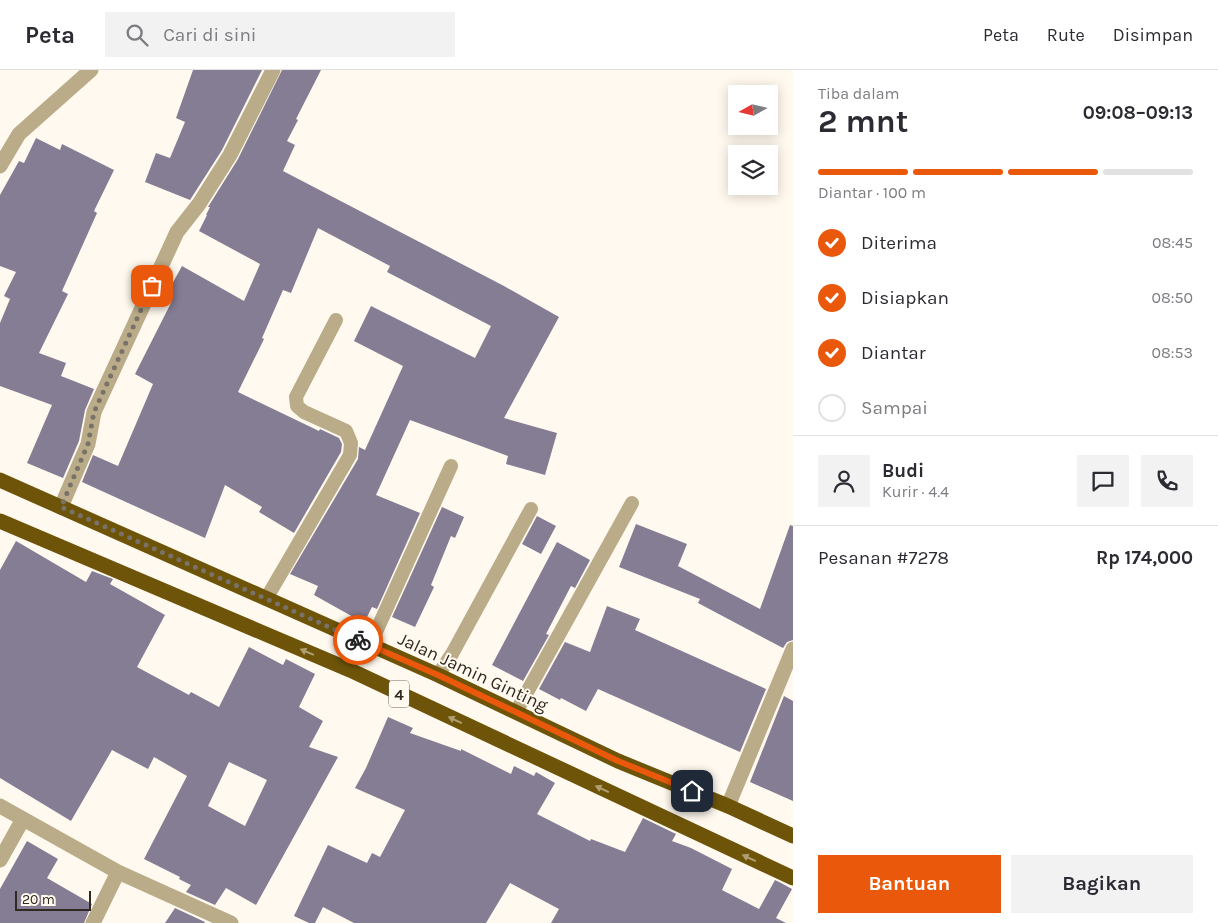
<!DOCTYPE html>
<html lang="id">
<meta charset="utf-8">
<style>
body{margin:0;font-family:Karla,sans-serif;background:#f2f2f3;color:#2b2b33;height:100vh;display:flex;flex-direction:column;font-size:19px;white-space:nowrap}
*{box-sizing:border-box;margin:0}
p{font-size:16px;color:#7c7c81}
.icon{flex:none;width:28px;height:28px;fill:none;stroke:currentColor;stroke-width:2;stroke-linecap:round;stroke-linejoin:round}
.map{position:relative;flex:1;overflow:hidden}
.side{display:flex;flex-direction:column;background:#fff;width:425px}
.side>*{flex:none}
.needle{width:32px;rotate:262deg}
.buttons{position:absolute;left:728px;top:15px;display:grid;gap:10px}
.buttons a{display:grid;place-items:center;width:50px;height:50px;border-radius:0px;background:#fff;box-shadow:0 2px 12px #0003;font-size:25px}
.scale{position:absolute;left:15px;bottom:12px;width:76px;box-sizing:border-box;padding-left:5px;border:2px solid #2f2921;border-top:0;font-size:14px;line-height:18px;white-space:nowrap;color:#2f2921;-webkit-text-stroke:4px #fff9ef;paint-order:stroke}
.pin{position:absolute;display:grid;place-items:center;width:42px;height:42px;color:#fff;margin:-21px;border-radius:10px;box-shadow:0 2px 8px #0006}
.courier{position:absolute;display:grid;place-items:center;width:50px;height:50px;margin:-25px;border:4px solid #ea580c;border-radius:50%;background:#fff;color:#222;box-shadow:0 1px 6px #0007}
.headline em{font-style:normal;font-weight:700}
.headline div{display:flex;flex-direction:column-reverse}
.headline{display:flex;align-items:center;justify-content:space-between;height:85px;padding:0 25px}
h1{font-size:32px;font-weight:700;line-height:38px}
.bar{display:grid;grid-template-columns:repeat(4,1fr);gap:8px 5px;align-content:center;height:60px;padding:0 25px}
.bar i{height:6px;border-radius:4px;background:#e1e1e2}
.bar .on{background:#ea580c}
.bar p{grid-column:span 4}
.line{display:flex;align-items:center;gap:12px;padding:0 25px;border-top:1px solid #e1e1e2}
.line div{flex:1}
.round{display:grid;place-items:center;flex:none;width:52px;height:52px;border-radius:0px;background:#f2f2f3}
ol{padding:0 25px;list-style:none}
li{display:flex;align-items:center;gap:15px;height:55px}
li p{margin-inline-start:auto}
li .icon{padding:5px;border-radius:50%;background:#ea580c;color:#fff;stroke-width:4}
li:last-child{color:#7c7c81}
li i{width:28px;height:28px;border:2px solid #e1e1e2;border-radius:50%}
.button{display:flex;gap:10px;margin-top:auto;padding:10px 25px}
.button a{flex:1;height:58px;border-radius:0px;background:#ea580c;color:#fff;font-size:20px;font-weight:700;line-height:58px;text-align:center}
.button a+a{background:#f2f2f3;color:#2b2b33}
header{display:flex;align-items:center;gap:30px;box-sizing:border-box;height:70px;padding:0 25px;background:#fff;border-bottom:1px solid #e1e1e2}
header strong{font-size:24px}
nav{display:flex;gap:28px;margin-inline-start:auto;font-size:18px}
.search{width:350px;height:45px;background:#f2f2f3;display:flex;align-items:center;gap:12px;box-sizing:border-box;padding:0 18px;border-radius:0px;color:#7c7c81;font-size:19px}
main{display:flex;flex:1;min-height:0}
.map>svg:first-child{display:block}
.building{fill:#847d94;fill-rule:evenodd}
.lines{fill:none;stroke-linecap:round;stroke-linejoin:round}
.lane{stroke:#bbac89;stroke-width:14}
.street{stroke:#bbac89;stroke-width:15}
.highway{stroke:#6d5409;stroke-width:15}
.oneway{fill:#af9e70}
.done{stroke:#787269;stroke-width:5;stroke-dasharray:0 9}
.route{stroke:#ea580c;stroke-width:6}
.labels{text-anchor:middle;stroke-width:4;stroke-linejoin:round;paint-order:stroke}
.shield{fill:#fff9ef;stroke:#6d675f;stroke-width:1}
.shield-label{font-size:16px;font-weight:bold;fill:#2f2921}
.street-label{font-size:18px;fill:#2f2921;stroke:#fff9ef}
</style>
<header>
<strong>Peta</strong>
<div class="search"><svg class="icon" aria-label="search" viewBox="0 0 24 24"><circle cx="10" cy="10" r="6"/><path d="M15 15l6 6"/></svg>Cari di sini</div>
<nav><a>Peta</a><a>Rute</a><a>Disimpan</a></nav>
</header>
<main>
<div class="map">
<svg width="793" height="853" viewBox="0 0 793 853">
<rect width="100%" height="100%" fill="#fff9ef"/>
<path class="building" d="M 193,0 L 262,0 L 222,80 L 190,130 L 145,112 L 156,83 L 170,88 L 185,52 L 176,48 Z
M 282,0 L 321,0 L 296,49 L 298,50 L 287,71 L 295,75 L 283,101 L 504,216 L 559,247 L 504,348 L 557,363 L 545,405 L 506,394 L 508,386 L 410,350 L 376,425 L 420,443 L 377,539 L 372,537 L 364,553 L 314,525 L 318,516 L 290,504 L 358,389 L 359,377 L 365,380 L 403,296 L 354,271 L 371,236 L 475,288 L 491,256 L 387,202 L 390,196 L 318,158 L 291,223 L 283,220 L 262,268 L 264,269 L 238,322 L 319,361 L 320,359 L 339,368 L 342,374 L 341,382 L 294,463 L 259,442 L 262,437 L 225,415 L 205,468 L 82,412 L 93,385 L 118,396 L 153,314 L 135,304 L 172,231 L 165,227 L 182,196 L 244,231 L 260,194 L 199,161 L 207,145 L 206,145 L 210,137 L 208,137 L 238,89 Z
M 36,68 L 60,80 L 62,74 L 114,100 L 94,141 L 97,143 L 62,221 L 68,224 L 39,283 L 66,293 L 61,306 L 94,319 L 85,340 L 79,371 L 63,408 L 27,393 L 52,335 L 0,316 L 0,253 L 10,229 L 4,226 L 16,202 L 0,196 L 0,125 L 19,91 L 24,93 Z
M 442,437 L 464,447 L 455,468 L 451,466 L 431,515 L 434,517 L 415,557 L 392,547 Z
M 537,446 L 556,456 L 541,484 L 522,474 Z
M 636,454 L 687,474 L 678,496 L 760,539 L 790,455 L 793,456 L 793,570 L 787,572 L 783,578 L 698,533 L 700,529 L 619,497 Z
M 16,471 L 86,512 L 92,501 L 113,509 L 110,514 L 165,545 L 137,597 L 189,625 L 191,622 L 219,637 L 249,577 L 283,595 L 286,589 L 315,604 L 299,637 L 323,651 L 309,677 L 338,687 L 256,835 L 226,818 L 215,835 L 186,822 L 191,815 L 179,809 L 180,807 L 144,789 L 187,706 L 154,687 L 148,699 L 112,680 L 71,751 L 0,708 L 0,500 ZM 229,692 L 267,710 L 245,756 L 208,736 Z
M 557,472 L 590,490 L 575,518 L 571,516 L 546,564 L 549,565 L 523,611 L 492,595 Z
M 607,536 L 640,549 L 635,560 L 766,619 L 740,682 L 598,619 L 586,641 L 561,628 L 560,630 L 539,619 L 565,572 L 590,582 Z
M 784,626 L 793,631 L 793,731 L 750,712 Z
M 388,647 L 413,658 L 410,663 L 461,681 L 461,679 L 511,704 L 514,696 L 534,706 L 536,702 L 555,713 L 537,744 L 590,771 L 591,769 L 625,782 L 643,748 L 676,764 L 672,771 L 691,778 L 732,799 L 722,820 L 759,839 L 775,810 L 781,813 L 792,819 L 776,848 L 786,853 L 551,853 L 559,839 L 510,813 L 486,853 L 354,853 L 323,837 L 315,853 L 309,853 L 294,846 L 328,775 L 367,793 L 372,783 L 380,787 L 405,740 L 355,718 L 366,698 Z
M 27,771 L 58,789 L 47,808 L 92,834 L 84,853 L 0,853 L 0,819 Z
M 175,838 L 205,852 L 204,853 L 165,853 Z"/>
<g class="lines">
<path class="lane" d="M 266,529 L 350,385 L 351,373 L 346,361 L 304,342 L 297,336 L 296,327 L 336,250
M 370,575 L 451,396
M 438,605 L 452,584 L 531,439
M 516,642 L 632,433"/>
<path class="street" d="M 0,96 L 19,64 L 91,0
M 61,437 L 88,374 L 94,342 L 177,162 L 199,134 L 230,85 L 273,0
M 0,736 L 118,802 L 231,853
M 728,736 L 793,579
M 0,790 L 23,749
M 93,853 L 118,802"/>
<path class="highway" d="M 0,410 L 438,605 L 618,691 L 728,736 L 793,766
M 0,451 L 350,600 L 793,808"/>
</g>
<defs><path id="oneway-solid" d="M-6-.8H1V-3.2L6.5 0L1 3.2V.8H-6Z" transform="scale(1.25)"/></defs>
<g class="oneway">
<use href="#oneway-solid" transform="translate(307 582) rotate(-157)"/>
<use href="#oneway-solid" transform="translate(455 650) rotate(-155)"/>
<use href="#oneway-solid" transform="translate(602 719) rotate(-155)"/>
<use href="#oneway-solid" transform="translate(749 788) rotate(-155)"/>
</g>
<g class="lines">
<path class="done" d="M 152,216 L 94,342 L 88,374 L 61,437 L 358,570"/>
<path class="route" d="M 358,570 L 438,605 L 618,691 L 692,721"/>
</g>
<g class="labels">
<rect class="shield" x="389" y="610.5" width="20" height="27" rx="4"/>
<g class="shield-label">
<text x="399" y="630">4</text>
</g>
<g class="street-label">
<text transform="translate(473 602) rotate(25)" y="6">Jalan Jamin Ginting</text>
</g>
</g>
</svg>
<div class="buttons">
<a><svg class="needle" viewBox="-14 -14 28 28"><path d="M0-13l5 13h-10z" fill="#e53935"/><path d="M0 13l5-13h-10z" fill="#7c7c81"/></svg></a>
<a><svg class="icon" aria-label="layers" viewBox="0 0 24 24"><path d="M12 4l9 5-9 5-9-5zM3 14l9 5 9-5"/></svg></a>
</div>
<div class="scale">20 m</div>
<div class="pin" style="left:152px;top:216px;background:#ea580c"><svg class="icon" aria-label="bag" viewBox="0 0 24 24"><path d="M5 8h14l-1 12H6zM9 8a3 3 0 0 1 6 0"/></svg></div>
<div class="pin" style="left:692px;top:721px;background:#1f2937"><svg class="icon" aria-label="home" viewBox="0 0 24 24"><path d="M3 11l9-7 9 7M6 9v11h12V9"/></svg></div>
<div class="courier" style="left:358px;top:570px"><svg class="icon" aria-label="bike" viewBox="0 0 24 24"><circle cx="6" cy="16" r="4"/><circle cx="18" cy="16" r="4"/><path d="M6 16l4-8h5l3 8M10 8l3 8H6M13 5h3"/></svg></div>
</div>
<section class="side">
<div class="headline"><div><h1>2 mnt</h1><p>Tiba dalam</p></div><em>09:08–09:13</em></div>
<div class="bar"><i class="on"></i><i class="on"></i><i class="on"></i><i></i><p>Diantar · 100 m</p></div>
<ol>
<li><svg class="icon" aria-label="check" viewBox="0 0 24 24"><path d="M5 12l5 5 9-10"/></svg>Diterima<p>08:45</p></li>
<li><svg class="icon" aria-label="check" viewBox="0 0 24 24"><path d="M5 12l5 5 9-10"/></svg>Disiapkan<p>08:50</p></li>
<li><svg class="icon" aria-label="check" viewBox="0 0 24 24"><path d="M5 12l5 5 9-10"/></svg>Diantar<p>08:53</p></li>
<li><i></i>Sampai</li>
</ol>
<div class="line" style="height:90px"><a class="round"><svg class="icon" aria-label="person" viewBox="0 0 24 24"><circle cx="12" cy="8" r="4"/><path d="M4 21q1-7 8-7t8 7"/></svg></a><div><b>Budi</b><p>Kurir · 4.4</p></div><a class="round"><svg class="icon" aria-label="chat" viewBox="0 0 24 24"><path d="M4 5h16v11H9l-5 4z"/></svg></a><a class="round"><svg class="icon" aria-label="phone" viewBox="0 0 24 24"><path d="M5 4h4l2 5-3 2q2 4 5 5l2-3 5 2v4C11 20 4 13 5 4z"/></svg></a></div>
<div class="line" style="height:65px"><div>Pesanan #7278</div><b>Rp 174,000</b></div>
<div class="button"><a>Bantuan</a><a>Bagikan</a></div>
</section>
</main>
